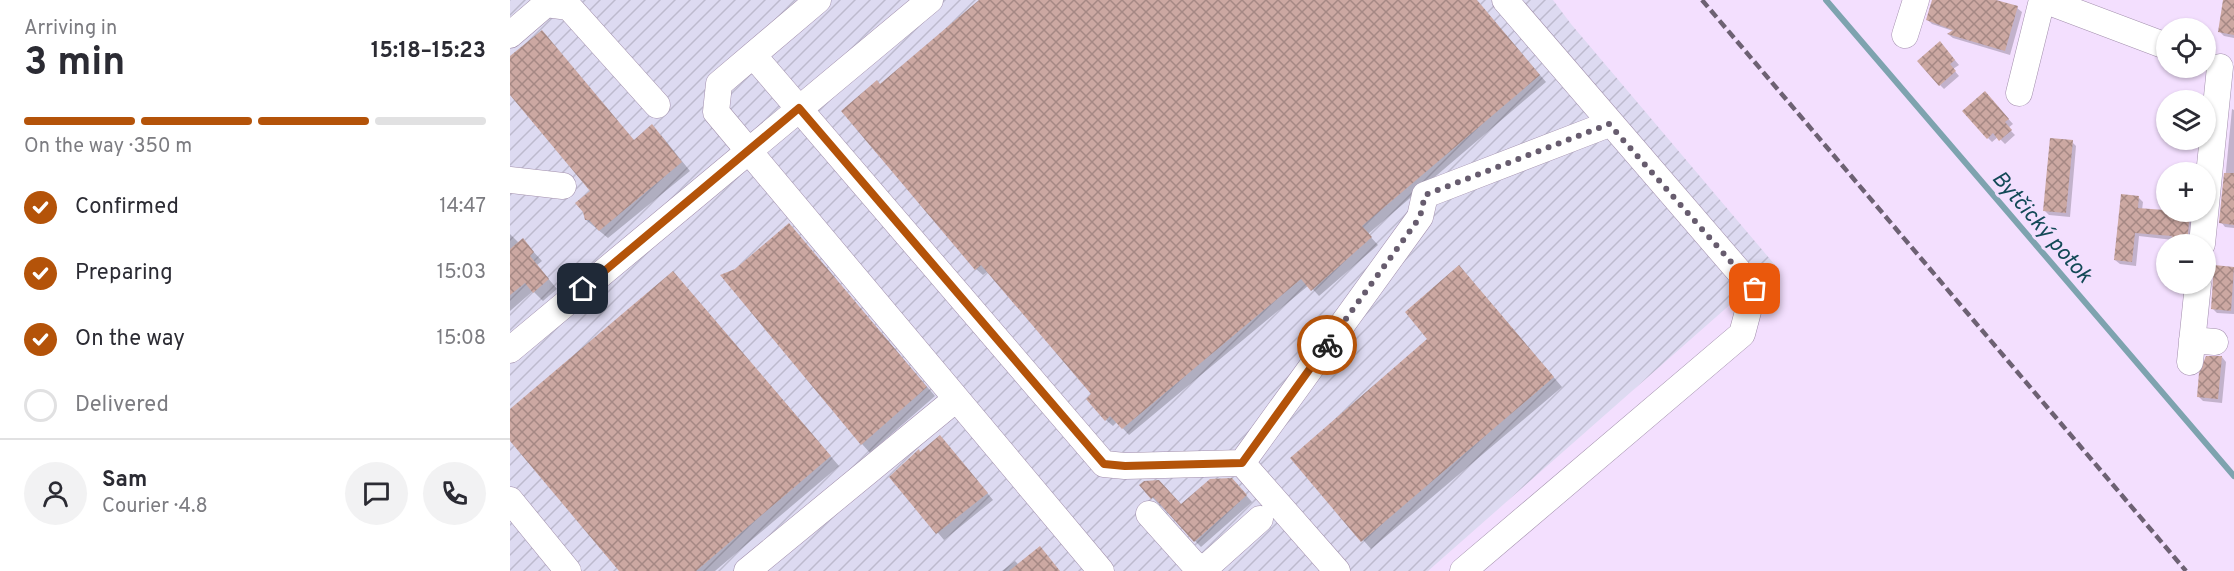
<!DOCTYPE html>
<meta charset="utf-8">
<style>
body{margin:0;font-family:Overpass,sans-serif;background:#f2f2f3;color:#2b2b33;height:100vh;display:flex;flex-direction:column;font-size:22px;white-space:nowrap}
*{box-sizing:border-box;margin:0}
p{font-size:20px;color:#7c7c81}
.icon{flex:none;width:33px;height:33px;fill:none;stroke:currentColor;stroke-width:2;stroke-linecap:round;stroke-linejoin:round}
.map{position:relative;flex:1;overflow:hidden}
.side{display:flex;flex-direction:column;background:#fff;width:510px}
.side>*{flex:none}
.fabs{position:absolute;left:1646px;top:18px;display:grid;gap:12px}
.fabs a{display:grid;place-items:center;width:60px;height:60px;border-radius:50%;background:#fff;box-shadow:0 2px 4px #0004;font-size:30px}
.pin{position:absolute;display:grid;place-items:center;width:51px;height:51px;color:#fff;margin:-26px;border-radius:12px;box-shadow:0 3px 9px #0006}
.courier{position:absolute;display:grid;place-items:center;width:60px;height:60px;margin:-30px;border:4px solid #b45309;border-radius:50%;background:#fff;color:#222;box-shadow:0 2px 8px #0007}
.head em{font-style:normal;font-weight:700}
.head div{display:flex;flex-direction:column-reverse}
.head{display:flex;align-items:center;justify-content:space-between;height:102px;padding:0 24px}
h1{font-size:39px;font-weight:700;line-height:45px}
.bar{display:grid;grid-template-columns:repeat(4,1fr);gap:9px 6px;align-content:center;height:72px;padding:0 24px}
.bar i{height:8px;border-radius:4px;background:#e1e1e2}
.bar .active{background:#b45309}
.bar p{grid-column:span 4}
.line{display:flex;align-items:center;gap:15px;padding:0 24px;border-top:2px solid #e1e1e2}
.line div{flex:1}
.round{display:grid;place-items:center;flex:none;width:63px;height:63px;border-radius:32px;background:#f2f2f3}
ol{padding:0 24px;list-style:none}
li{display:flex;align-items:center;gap:18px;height:66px}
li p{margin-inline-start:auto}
li .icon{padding:6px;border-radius:50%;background:#b45309;color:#fff;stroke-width:4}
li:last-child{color:#7c7c81}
li i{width:33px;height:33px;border:3px solid #e1e1e2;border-radius:50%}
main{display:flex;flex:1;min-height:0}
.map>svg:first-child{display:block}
.industrial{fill:url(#industrial-furrows)}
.shadow{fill:#0003}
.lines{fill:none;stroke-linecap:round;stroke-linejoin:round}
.stream{stroke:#7ea3af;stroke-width:6}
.building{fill:url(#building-cross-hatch)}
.minor-casing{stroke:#a28fac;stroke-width:27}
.minor{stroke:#fff;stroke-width:26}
.rail{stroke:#6d6173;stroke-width:4.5;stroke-dasharray:9 4.5;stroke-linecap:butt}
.done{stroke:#675c6e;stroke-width:6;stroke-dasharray:0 10.8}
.route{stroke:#b45309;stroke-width:8}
.labels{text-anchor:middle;stroke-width:6;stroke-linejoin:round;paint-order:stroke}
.water-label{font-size:22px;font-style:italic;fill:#134957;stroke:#f3dffe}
</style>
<main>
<section class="side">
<div class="head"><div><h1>3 min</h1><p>Arriving in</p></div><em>15:18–15:23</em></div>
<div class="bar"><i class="active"></i><i class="active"></i><i class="active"></i><i></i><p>On the way · 350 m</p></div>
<ol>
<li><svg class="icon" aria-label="check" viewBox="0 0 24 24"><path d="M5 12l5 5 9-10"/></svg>Confirmed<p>14:47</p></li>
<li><svg class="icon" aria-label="check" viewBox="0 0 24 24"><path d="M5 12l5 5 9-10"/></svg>Preparing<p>15:03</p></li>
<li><svg class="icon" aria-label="check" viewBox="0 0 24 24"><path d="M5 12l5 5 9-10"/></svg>On the way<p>15:08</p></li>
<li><i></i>Delivered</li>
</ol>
<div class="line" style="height:108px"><a class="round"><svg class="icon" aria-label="person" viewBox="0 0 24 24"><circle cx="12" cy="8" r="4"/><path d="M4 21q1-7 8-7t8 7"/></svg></a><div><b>Sam</b><p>Courier · 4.8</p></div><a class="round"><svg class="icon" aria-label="chat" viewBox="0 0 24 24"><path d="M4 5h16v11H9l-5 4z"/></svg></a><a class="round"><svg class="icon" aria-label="phone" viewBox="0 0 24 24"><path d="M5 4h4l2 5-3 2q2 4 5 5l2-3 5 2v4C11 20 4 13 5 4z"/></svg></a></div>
</section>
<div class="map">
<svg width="1724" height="571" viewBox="0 0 1724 571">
<defs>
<pattern id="industrial-furrows" width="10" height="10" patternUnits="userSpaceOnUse" patternTransform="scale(1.5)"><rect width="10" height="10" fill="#dddaf1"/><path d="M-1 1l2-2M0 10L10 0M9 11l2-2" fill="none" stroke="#bdbace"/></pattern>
<pattern id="building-cross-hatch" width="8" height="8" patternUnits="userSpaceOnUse" patternTransform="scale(1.5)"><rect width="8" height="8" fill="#cca8a2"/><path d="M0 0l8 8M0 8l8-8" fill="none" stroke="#a58884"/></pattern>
</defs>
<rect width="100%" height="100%" fill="#f3dffe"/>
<path class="industrial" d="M 0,0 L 1043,0 L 1061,24 L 1265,265 L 918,571 L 0,571 Z"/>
<path class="shadow" d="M 471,0 L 966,0 L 1036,82 L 858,234 L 868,245 L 809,296 L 799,285 L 619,435 L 607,422 L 603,426 L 596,420 L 583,394 L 478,271 L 473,275 L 466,269 L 371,86 Z
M 1424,0 L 1459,0 L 1507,8 L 1512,12 L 1500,55 L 1443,38 L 1439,35 L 1443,31 L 1422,24 L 1417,19 Z
M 1715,0 L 1724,0 L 1724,38 L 1714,36 L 1709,31 Z
M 1434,47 L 1449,65 L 1443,69 L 1449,76 L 1434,89 L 1430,85 Z
M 0,58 L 124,141 L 151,135 L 180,171 L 98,238 L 76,220 L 82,191 L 0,93 Z
M 1475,93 L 1503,124 L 1498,128 L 1505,135 L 1495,144 L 1488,137 L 1482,142 L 1478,138 Z
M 1722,109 L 1724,110 L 1724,228 L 1715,227 L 1711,222 Z
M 1562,142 L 1566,146 L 1560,217 L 1539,215 L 1534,210 Z
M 1628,197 L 1633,202 L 1632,210 L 1680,212 L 1684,216 L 1682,244 L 1663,244 L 1663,240 L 1629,236 L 1626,266 L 1610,264 L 1605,260 Z
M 279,225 L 425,396 L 360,453 L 352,444 Z
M 0,234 L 9,243 L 21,249 L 32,261 L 27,265 L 47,289 L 33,301 L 23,291 L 0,311 Z
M 1705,267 L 1724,269 L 1724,314 L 1707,313 L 1702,308 Z
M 958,276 L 1052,387 L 861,549 L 782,458 L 921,340 Z
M 171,281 L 329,466 L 205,571 L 111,571 L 0,439 L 0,411 Z
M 1712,357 L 1716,362 L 1712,403 L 1693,401 L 1689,397 Z
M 437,444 L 483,500 L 434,540 L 381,477 L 410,453 Z
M 631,486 L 671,506 L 728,486 L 742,502 L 691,547 Z
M 505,561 L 509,565 L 550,571 L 492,571 Z"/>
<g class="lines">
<path class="stream" d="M 1316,0 L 1724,476"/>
</g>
<path class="building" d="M 469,0 L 967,0 L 1030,75 L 852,226 L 862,237 L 801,291 L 791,279 L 612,429 L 600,416 L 595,421 L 576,399 L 581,394 L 471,265 L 465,270 L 331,111 L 367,80 L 370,84 Z
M 1422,0 L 1486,0 L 1508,6 L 1495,51 L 1437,34 L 1443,30 L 1416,20 Z
M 1713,0 L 1724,0 L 1724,35 L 1708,32 Z
M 32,30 L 124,140 L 142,124 L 172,162 L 89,231 L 79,220 L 75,220 L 73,212 L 65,203 L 80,191 L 0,95 L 0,56 Z
M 1430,41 L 1445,60 L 1440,64 L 1446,71 L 1429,86 L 1407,61 Z
M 1475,91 L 1499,119 L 1495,122 L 1502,130 L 1489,141 L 1483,133 L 1477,139 L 1452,111 Z
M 1540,138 L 1563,140 L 1556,213 L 1533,211 Z
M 1714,173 L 1724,173 L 1724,225 L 1709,223 Z
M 1611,194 L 1629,196 L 1628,208 L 1680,212 L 1677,244 L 1661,244 L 1662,236 L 1625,233 L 1622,262 L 1604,260 Z
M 279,223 L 417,387 L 351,445 L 210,275 L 225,269 Z
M 13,238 L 24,252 L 20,256 L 39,279 L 23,293 L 15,283 L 0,295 L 0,249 Z
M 949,265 L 1044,377 L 851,542 L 780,458 L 917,339 L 895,312 Z
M 1704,265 L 1724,267 L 1721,311 L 1701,309 Z
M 163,271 L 321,456 L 186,571 L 109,571 L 0,441 L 0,409 Z
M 1696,356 L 1712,356 L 1708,399 L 1687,397 L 1689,373 Z
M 430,435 L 478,493 L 426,534 L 379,477 L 409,449 L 410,452 Z
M 722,478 L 737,495 L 684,542 L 650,504 L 643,497 L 641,499 L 629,485 L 634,481 L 649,480 L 671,504 L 700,479 Z
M 530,546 L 550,571 L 499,571 Z"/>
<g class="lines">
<g class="minor-casing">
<path id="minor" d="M 308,0 L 209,84 L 206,112 L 591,571
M 1534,0 L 1656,46
M 0,35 L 36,4 L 59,7 L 147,105
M 1395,35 L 1406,0
M 243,55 L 594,464 L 615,466 L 732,463 L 910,217 L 915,195 L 1099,124
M 1509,93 L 1532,0
M 0,180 L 53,186
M 1692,244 L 1710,67
M 1682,340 L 1705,342
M 0,350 L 420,0
M 1680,362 L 1688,284
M 732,463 L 827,571
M 0,500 L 58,571
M 639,514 L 690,571
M 237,571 L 446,399
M 692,571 L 750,519
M 953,571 L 1232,334 L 1244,289 L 995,0"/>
</g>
<use href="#minor" class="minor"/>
<path class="rail" d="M 1192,0 L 1676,571"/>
</g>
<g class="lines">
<path class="done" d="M 817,345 L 910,217 L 915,195 L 1099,124 L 1245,289"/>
<path class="route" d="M 73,289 L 289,108 L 594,464 L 615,466 L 732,463 L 817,345"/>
</g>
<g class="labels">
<g class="water-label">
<text transform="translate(1533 226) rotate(49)" y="8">Bytčický potok</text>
</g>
</g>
</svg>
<div class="fabs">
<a><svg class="icon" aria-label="locate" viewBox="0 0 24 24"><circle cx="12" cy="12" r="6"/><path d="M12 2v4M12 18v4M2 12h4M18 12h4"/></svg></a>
<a><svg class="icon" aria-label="layers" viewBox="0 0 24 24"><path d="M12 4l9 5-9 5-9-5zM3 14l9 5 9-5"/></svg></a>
<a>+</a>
<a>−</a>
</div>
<div class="pin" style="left:1245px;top:289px;background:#ea580c"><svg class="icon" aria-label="bag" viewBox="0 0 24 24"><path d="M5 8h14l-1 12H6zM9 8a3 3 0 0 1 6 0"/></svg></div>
<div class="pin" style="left:73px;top:289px;background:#1f2937"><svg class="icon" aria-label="home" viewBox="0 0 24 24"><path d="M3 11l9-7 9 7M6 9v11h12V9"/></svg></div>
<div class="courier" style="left:817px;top:345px"><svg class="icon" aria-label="bike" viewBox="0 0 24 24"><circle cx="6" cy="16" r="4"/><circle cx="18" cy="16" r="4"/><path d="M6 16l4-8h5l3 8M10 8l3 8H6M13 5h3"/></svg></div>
</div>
</main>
